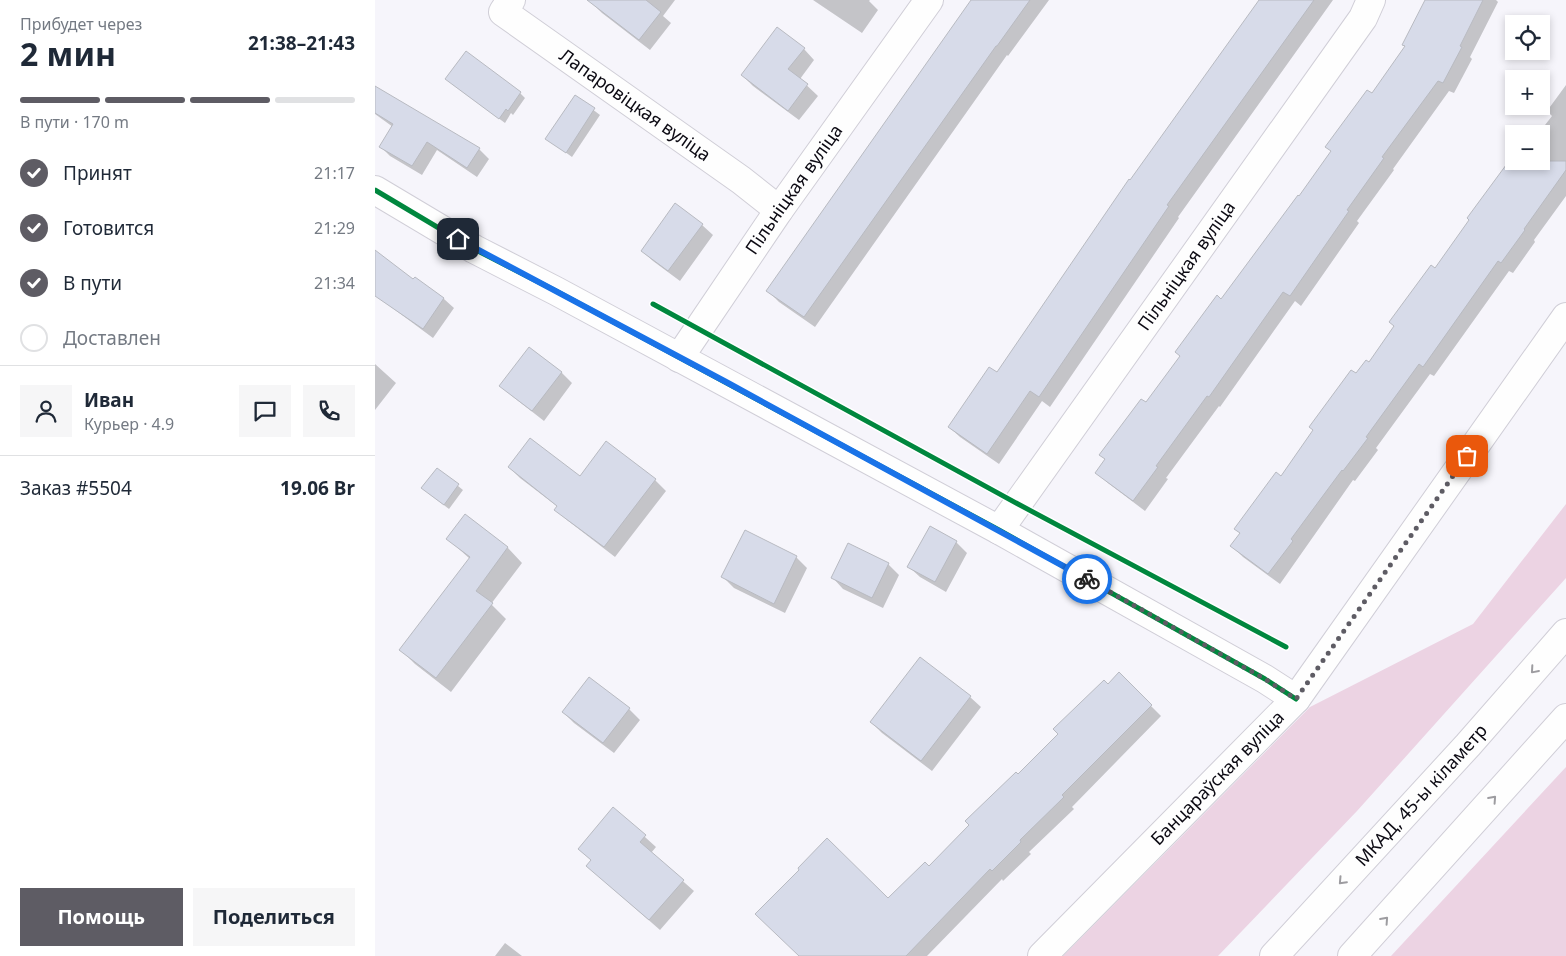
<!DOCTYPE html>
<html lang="ru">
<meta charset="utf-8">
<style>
body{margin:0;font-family:"Noto Sans",sans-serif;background:#f6f6f7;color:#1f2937;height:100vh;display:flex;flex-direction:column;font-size:19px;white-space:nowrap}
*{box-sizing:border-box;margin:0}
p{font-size:16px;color:#747a83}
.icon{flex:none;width:28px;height:28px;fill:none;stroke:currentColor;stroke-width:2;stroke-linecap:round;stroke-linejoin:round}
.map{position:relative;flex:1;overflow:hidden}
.details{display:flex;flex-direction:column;background:#fff;width:375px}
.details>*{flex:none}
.controls{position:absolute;left:1130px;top:15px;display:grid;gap:10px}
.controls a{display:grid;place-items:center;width:45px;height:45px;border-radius:0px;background:#fff;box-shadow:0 2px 8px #0003;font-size:25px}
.pin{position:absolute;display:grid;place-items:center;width:42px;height:42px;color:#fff;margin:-21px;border-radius:10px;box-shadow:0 2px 8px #0006}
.courier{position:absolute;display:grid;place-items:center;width:50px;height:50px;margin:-25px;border:4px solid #1a73e8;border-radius:50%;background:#fff;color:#222;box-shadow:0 1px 6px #0007}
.summary em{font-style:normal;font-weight:700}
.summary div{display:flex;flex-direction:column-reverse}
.summary{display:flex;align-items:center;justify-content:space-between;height:85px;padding:0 20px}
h1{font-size:32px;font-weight:700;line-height:38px}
.bar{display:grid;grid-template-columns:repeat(4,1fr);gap:8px 5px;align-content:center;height:60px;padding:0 20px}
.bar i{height:6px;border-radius:4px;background:#e0e1e3}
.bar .current{background:#5e5c64}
.bar p{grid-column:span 4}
.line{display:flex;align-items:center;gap:12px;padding:0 20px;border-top:1px solid #e0e1e3}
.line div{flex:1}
.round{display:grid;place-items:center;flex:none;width:52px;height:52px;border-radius:0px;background:#f6f6f7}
ol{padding:0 20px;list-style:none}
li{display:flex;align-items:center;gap:15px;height:55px}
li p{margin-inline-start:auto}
li .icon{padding:5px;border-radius:50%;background:#5e5c64;color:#fff;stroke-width:4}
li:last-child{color:#747a83}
li i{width:28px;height:28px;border:2px solid #e0e1e3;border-radius:50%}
.button{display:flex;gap:10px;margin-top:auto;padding:10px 20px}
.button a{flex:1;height:58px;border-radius:0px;background:#5e5c64;color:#fff;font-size:20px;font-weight:700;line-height:58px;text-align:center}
.button a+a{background:#f6f6f7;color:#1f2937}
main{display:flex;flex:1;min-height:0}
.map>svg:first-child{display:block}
.green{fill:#ecd3e3}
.shadow{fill:#0003}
.building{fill:#d7dbe9;stroke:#b8bac1}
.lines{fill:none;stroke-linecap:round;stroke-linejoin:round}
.minor-casing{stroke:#d0ced7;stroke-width:30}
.highway-casing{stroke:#d0ced7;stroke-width:30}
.minor{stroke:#fefefe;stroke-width:28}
.highway{stroke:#fefefe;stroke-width:28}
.cycleway-casing{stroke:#fff;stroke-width:8}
.cycleway{stroke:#00873e;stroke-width:5}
.oneway{stroke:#9d9ca0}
.done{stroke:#5e5c64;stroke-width:5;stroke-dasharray:0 9}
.route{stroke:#1a73e8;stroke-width:6}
.labels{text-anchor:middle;stroke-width:4;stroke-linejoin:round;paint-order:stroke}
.street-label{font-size:18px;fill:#0c0a13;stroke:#fff}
</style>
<main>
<section class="details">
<div class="summary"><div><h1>2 мин</h1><p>Прибудет через</p></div><em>21:38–21:43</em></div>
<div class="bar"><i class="current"></i><i class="current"></i><i class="current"></i><i></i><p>В пути · 170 m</p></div>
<ol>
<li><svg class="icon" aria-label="check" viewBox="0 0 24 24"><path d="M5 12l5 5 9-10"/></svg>Принят<p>21:17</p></li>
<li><svg class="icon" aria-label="check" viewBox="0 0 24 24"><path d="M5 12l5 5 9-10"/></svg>Готовится<p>21:29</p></li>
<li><svg class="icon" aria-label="check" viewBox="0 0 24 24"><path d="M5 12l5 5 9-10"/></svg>В пути<p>21:34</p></li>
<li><i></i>Доставлен</li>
</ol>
<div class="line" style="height:90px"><a class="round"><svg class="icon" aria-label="person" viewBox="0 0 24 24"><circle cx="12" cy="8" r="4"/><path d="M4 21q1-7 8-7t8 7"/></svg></a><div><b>Иван</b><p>Курьер · 4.9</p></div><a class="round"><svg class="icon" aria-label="chat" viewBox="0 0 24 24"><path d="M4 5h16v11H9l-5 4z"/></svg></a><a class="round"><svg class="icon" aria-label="phone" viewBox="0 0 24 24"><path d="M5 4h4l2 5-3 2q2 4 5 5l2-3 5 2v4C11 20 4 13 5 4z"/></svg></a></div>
<div class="line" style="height:65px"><div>Заказ #5504</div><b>19.06 Br</b></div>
<div class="button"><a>Помощь</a><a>Поделиться</a></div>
</section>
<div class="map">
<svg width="1191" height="956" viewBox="0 0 1191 956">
<rect width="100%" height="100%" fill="#f6f5fb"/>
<path class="green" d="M 1191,504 L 1191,578 L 982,811 L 843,956 L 688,956 L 935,707 L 1098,624 Z
M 1191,767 L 1191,956 L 1016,956 Z"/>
<path class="shadow" d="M 218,0 L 300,0 L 288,16 L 296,23 L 275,50 L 227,13 L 216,2 Z
M 438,0 L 495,0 L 494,1 L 503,10 L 487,33 Z
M 597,0 L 674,0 L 633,56 L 632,55 L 440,327 L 404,302 L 393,291 Z
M 885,0 L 958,0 L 803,217 L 804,218 L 675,407 L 667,401 L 624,464 L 585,437 L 574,427 L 622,374 L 756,181 Z
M 1051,0 L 1121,0 L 1123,2 L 1095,57 L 1097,59 L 1079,93 L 1074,91 L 1018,169 L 1019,170 L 982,221 L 984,223 L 926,306 L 920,301 L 845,407 L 844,406 L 791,478 L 793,479 L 770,511 L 733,483 L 722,473 L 731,460 L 726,455 L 771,404 L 925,198 L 1031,47 L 1028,45 Z
M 429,49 L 439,60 L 425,79 L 443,96 L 424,120 L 378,86 L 367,75 Z
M 77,84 L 145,93 L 150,98 L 138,115 L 136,113 L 130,123 Z
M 1191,85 L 1191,196 L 1159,240 L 1160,242 L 1138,273 L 1134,271 L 1059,376 L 1055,374 L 1001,448 L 1003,450 L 980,481 L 978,480 L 905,584 L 868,557 L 857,546 L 866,534 L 861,529 L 906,477 L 981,375 L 994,364 L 1061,270 L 1166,161 L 1166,134 L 1163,134 L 1177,116 L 1172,111 Z
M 200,96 L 225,115 L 197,157 L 172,139 Z
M 0,101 L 104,149 L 114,159 L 102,177 L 62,150 L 47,175 L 15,156 L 6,147 L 18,127 L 0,114 Z
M 327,225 L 338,235 L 305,281 L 278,261 L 267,251 Z
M 0,252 L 39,281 L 40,279 L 69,299 L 79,308 L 58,338 L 0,295 Z
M 155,348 L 187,373 L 197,383 L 169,421 L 137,396 L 126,386 Z
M 0,364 L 21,383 L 0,410 Z
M 134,467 L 205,478 L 280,480 L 291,491 L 240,557 L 192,520 L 181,510 L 183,507 L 145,478 Z
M 62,469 L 88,490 L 74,509 L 53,493 Z
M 90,516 L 133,548 L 147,563 L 116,604 L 131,619 L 76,692 L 40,664 L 26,650 L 95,559 L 73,539 Z
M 370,532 L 422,558 L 432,568 L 410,613 L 359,588 L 348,577 Z
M 581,542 L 592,553 L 571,592 L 545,577 L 534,567 Z
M 513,564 L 524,575 L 508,608 L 468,589 L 458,578 Z
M 744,674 L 786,716 L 697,807 L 699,809 L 654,852 L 656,854 L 628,881 L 627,879 L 552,956 L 425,956 L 513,900 L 554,868 L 642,775 Z
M 214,678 L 254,709 L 265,720 L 239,753 L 199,723 L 188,712 Z
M 595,697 L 606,707 L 557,771 L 507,733 L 496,722 Z
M 239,809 L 281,847 L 276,853 L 319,891 L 285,930 L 212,866 L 217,861 L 204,849 Z
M 130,943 L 147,956 L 120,956 Z"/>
<path class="building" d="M 212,0 L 271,0 L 286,12 L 264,40 Z
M 596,0 L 655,0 L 622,46 L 621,46 L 429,317 L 391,291 Z
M 884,0 L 939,0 L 792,205 L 794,206 L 664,397 L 655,391 L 612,454 L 573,427 L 614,367 L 622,372 L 754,179 L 755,180 Z
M 1050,0 L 1108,0 L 1085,46 L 1087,47 L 1068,83 L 1063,81 L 1007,157 L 1009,158 L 972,210 L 974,211 L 915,296 L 908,292 L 834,397 L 832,396 L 781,466 L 783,467 L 758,501 L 720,473 L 730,459 L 724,455 L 766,399 L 771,402 L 805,356 L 800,352 L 842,295 L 846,299 L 923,195 L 924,196 L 956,151 L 950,147 L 992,90 L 997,93 L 1030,46 L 1027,45 Z
M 402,27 L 430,48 L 413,69 L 433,84 L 413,111 L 366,75 Z
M 91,51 L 146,92 L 133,111 L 131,109 L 124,119 L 70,79 Z
M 0,86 L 105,148 L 92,168 L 52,142 L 37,166 L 4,147 L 18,124 L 0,113 Z
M 200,95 L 220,108 L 191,153 L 170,139 Z
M 1134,161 L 1191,161 L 1191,170 L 1149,229 L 1150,230 L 1126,263 L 1123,261 L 1048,367 L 1044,364 L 991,437 L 993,438 L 968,471 L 967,470 L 916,539 L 918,541 L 893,574 L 855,546 L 865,533 L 859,529 L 901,472 L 906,476 L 938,430 L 934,427 L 976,370 L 981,373 L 991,360 L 994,362 L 1019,326 L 1014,322 L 1056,265 L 1060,268 L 1094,220 L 1092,218 Z
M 300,203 L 328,224 L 293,271 L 266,251 Z
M 0,250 L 38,279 L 40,277 L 69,298 L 48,329 L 0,296 Z
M 154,347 L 187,372 L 157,411 L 124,386 Z
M 155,438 L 205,476 L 231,441 L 281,479 L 229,547 L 179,510 L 182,506 L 133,467 Z
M 62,468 L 84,484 L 69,505 L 46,488 Z
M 90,514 L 133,547 L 101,591 L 118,603 L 61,678 L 24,650 L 95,557 L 71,539 Z
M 555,526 L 582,541 L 560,582 L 532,567 Z
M 370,530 L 422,556 L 399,604 L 346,577 Z
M 473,543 L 514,563 L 497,598 L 456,578 Z
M 545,657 L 596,696 L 546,761 L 495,722 Z
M 744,672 L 777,705 L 687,795 L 689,797 L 645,840 L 646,842 L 617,871 L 615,869 L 531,956 L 424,956 L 380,914 L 424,870 L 423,868 L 452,838 L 513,898 L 550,862 L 554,866 L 594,825 L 590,821 L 641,772 L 643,774 L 683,734 L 678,729 L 729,680 L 733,684 Z
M 214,677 L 255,708 L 228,743 L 187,712 Z
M 238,807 L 271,835 L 265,842 L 309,880 L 274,920 L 211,866 L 216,860 L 203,849 Z"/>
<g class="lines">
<g class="minor-casing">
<g id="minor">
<path id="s1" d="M 136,0 L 128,12 L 366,180 L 404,210"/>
<path d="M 0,190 L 99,249 L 181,291 L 624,530 L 890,679 L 921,699"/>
<path id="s2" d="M 304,358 L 404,210 L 554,0"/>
<path id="s3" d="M 624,530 L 988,18 L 996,0"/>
<path id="s4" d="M 667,956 L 921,699 L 1191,317"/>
</g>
</g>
<g class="highway-casing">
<g id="highway">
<path id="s5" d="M 899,956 L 1093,745 L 1191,633"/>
<path d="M 977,956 L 1191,718"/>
</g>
</g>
<use href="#minor" class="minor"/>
<use href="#highway" class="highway"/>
<g class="cycleway-casing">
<path id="cycleway" d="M 0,190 L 99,249 L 181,291 L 624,530 L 890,679 L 921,699
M 278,304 L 643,504 L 911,647"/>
</g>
<use href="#cycleway" class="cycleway"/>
</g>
<defs><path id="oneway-chevron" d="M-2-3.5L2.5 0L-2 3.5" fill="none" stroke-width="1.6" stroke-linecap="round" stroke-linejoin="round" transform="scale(1.25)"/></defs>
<g class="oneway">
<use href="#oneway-chevron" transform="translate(1159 670) rotate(131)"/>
<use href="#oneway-chevron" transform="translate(1118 799) rotate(-48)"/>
<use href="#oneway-chevron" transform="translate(967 881) rotate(133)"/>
<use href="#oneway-chevron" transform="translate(1010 920) rotate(-48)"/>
</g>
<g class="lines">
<path class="done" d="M 712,579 L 890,679 L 921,699 L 1092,456"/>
<path class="route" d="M 83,239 L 353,383 L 712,579"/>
</g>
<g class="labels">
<g class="street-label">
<text dy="6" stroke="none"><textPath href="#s1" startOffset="176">Лапаровіцкая вуліца</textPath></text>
<text dy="6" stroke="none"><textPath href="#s2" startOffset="204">Пільніцкая вуліца</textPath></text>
<text dy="6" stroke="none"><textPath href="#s3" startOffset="324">Пільніцкая вуліца</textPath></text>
<text dy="6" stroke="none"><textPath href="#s4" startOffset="250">Банцараўская вуліца</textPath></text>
<text dy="6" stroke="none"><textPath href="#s5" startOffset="218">МКАД, 45-ы кіламетр</textPath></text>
</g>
</g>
</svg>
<div class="controls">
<a><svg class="icon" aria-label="locate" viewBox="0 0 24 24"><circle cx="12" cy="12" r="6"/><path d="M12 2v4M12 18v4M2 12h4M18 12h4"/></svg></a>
<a>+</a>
<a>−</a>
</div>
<div class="pin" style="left:1092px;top:456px;background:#ea580c"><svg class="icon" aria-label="bag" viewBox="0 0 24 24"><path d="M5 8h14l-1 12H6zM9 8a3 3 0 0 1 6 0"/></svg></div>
<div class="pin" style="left:83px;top:239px;background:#1f2937"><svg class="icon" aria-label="home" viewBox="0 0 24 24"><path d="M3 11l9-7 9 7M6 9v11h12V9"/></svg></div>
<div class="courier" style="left:712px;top:579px"><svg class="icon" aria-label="bike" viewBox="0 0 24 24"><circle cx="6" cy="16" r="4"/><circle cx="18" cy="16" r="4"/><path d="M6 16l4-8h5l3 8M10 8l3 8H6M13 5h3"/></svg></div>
</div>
</main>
